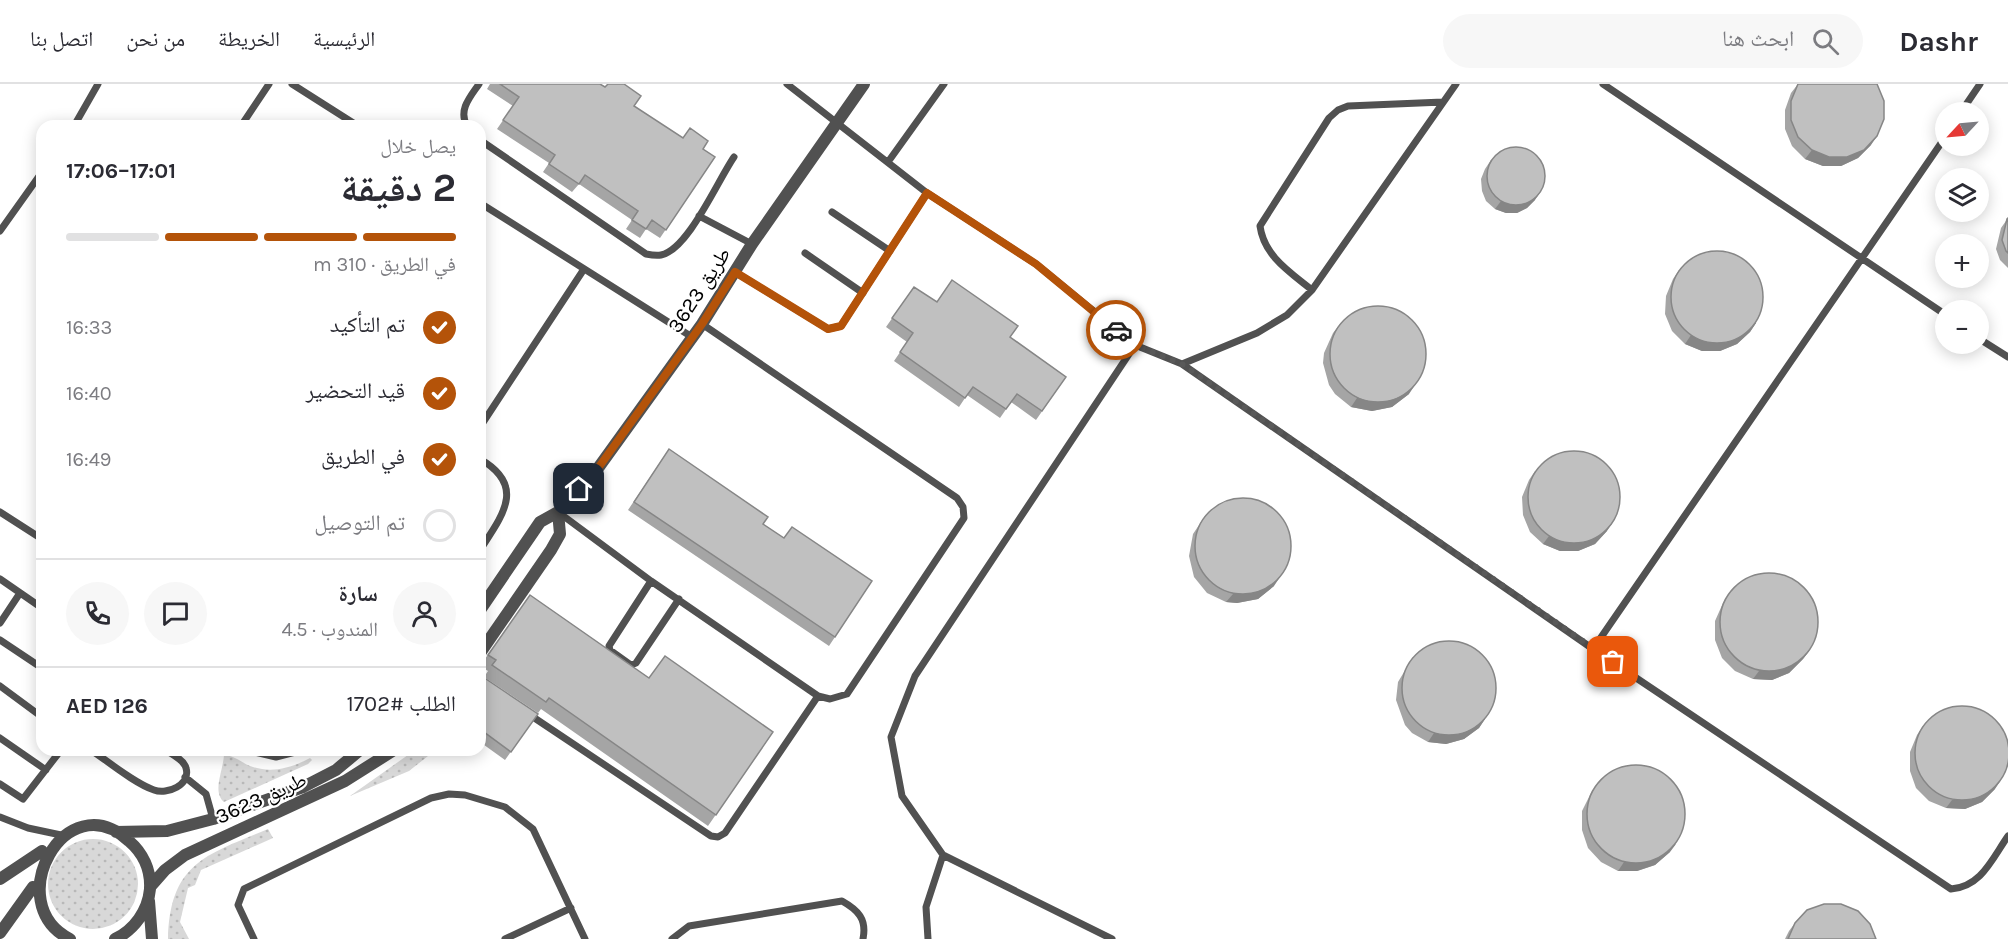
<!DOCTYPE html>
<html lang="ar">
<meta charset="utf-8">
<style>
body{margin:0;font-family:Karla,"Noto Naskh Arabic",sans-serif;background:#f7f7f7;color:#2b2b33;direction:rtl;height:100vh;display:flex;flex-direction:column;font-size:22px;white-space:nowrap}
*{box-sizing:border-box;margin:0}
p{font-size:20px;color:#7c7c81}
.icon{flex:none;width:33px;height:33px;fill:none;stroke:currentColor;stroke-width:2;stroke-linecap:round;stroke-linejoin:round}
.map{position:relative;flex:1;overflow:hidden;direction:ltr}
.details{position:absolute;left:36px;top:36px;width:450px;height:636px;display:flex;flex-direction:column;background:#fff;border-radius:18px;box-shadow:0 3px 15px #0003;direction:rtl}
.details>*{flex:none}
.needle{width:39px;rotate:244deg}
.controls{position:absolute;left:1935px;top:18px;display:grid;gap:12px}
.controls a{display:grid;place-items:center;width:54px;height:54px;border-radius:50%;background:#fff;box-shadow:0 3px 15px #0003;font-size:30px}
.pin{position:absolute;display:grid;place-items:center;width:51px;height:51px;color:#fff;margin:-26px;border-radius:12px;box-shadow:0 3px 9px #0006}
.courier{position:absolute;display:grid;place-items:center;width:60px;height:60px;margin:-30px;border:4px solid #b45309;border-radius:50%;background:#fff;color:#222;box-shadow:0 2px 8px #0007}
.head em{font-style:normal;font-weight:700}
.head div{display:flex;flex-direction:column-reverse}
.head{display:flex;align-items:center;justify-content:space-between;height:102px;padding:0 30px}
h1{font-size:39px;font-weight:700;line-height:45px}
.bar{display:grid;grid-template-columns:repeat(4,1fr);gap:9px 6px;align-content:center;height:72px;padding:0 30px}
.bar i{height:8px;border-radius:4px;background:#e1e1e2}
.bar .on{background:#b45309}
.bar p{grid-column:span 4}
.line{display:flex;align-items:center;gap:15px;padding:0 30px;border-top:2px solid #e1e1e2}
.line div{flex:1}
.round{display:grid;place-items:center;flex:none;width:63px;height:63px;border-radius:32px;background:#f7f7f7}
ol{padding:0 30px;list-style:none}
li{display:flex;align-items:center;gap:18px;height:66px}
li p{margin-inline-start:auto}
li .icon{padding:6px;border-radius:50%;background:#b45309;color:#fff;stroke-width:4}
li:last-child{color:#7c7c81}
li i{width:33px;height:33px;border:3px solid #e1e1e2;border-radius:50%}
header{display:flex;align-items:center;gap:36px;box-sizing:border-box;height:84px;padding:0 30px;background:#fff;border-bottom:2px solid #e1e1e2}
header strong{font-size:28px}
nav{display:flex;gap:33px;margin-inline-start:auto;font-size:21px}
.search{width:420px;height:54px;background:#f7f7f7;display:flex;align-items:center;gap:15px;box-sizing:border-box;padding:0 21px;border-radius:33px;color:#7c7c81;font-size:22px}
.map>svg:first-child{display:block}
.grass{fill:url(#grass-dots)}
.lines{fill:none;stroke-linecap:round;stroke-linejoin:round}
.service{stroke:#515151;stroke-width:7}
.minor{stroke:#515151;stroke-width:12}
.wall{fill:#a5a5a5}
.shaded-wall{fill:#868686}
.building{fill:#c0c0c0;stroke:#868686;stroke-width:1.5}
.done{stroke:#595959;stroke-width:6;stroke-dasharray:0 10.8}
.route{stroke:#b45309;stroke-width:8}
.labels{text-anchor:middle;stroke-width:4.5;stroke-linejoin:round;paint-order:stroke}
.street-label{font-size:21px;fill:#000;stroke:#fff}
</style>
<header>
<strong>Dashr</strong>
<div class="search"><svg class="icon" aria-label="search" viewBox="0 0 24 24"><circle cx="10" cy="10" r="6"/><path d="M15 15l6 6"/></svg>ابحث هنا</div>
<nav><a>الرئيسية</a><a>الخريطة</a><a>من نحن</a><a>اتصل بنا</a></nav>
</header>
<div class="map">
<svg width="2008" height="855" viewBox="0 0 2008 855">
<defs>
<pattern id="grass-dots" width="8" height="8" patternUnits="userSpaceOnUse" patternTransform="scale(1.5)"><rect width="8" height="8" fill="#d8d8d8"/><path d="M2 2h.1M6 6h.1" fill="none" stroke="#b8b8b8" stroke-width="1.8" stroke-linecap="round"/></pattern>
</defs>
<rect width="100%" height="100%" fill="#fff"/>
<path class="grass" d="M 415,666 L 425,666 L 428,672 L 409,687 L 350,712 Z
M 224,671 C 234,671 242,679 250,682 C 271,690 291,684 310,674 L 312,676 L 308,680 L 224,718 C 212,708 223,687 224,671 Z
M 268,745 L 273,754 L 201,786 L 195,801 L 188,804 L 180,838 L 189,855 L 168,855 C 170,778 207,771 268,745 Z
M48 800a45 45 0 1 1 90 0a45 45 0 1 1-90 0Z"/>
<g class="lines">
<path class="service" d="M 292,0 L 358,42
M 787,0 L 927,109 L 1036,180 L 1135,261 L 1182,280 L 1257,249 L 1287,231 L 1312,206 L 1456,0
M 1603,0 L 1946,231
M 1961,28 L 1980,0
M 74,42 L 98,0
M 241,42 L 269,0
M 467,42 C 458,26 470,13 479,0
M 480,56 L 646,170 C 651,171 656,172 661,171 C 688,166 718,96 734,73
M 888,78 L 944,0
M 480,119 L 692,253
M 832,128 L 890,167
M 699,132 L 752,160
M 0,147 L 42,88
M 805,169 L 863,209
M 735,188 L 828,245 L 841,242 L 927,109
M 1312,206 C 1290,188 1264,172 1260,142 L 1329,34 L 1338,26 L 1348,22 L 1443,18
M 1978,254 L 2008,273
M 1182,280 L 1593,565 L 1951,805 C 1981,803 1992,775 2008,752
M 480,343 L 584,185
M 480,375 C 527,402 502,432 480,466
M 0,428 L 42,455
M 558,428 L 651,497 L 818,612 L 830,615 L 847,610 L 964,434 L 963,423 L 957,414 L 702,240
M 0,495 L 42,524
M 651,497 L 609,562 L 610,566 L 631,581 L 636,579 L 679,515
M 0,539 L 20,509
M 0,556 L 42,584
M 1593,565 L 1946,52
M 0,602 L 42,633
M 527,629 L 711,752 L 718,753 L 725,749 L 818,612
M 0,654 L 46,686
M 91,666 C 109,678 134,699 154,706 C 167,711 191,701 186,684 C 184,676 172,670 165,666
M 246,666 L 276,673 L 303,666
M 185,693 L 206,710 L 213,735
M 0,700 L 23,715 L 61,666
M 0,733 L 28,744 L 61,751
M 254,855 L 238,821 L 244,805 L 431,714 L 449,710 L 465,711 L 505,723 L 533,745 L 585,855
M 505,855 L 571,824
M 672,855 L 689,842 L 842,817 C 858,826 867,835 863,855
M 928,855 L 926,823 L 943,771
M 1112,855 L 943,771 L 902,712 L 891,653 L 915,592 L 1135,261"/>
<path class="minor" d="M 480,526 L 540,438 L 558,428 L 596,387 L 702,240 L 752,160 L 864,0
M 480,569 L 551,466 L 560,450 L 558,428
M 116,748 L 167,747 L 213,735 L 303,703 L 336,686 L 360,666
M 0,795 L 42,767
M 150,803 L 165,786 L 185,771 L 345,697 L 394,666
M 149,817 L 152,855
M 0,849 L 33,803
M 70,855 C 0,820 65,698 129,757 C 143,769 151,786 150,805 C 148,827 134,846 115,855"/>
</g>
<path class="wall" d="M 490,0 L 600,0 L 682,54 L 703,65 L 715,73 L 660,154 L 646,145 L 640,154 L 626,145 L 632,136 L 579,100 L 572,108 L 543,88 L 549,79 L 497,45 L 513,22 L 487,5 Z
M 1798,0 L 1871,61 L 1858,74 L 1841,82 L 1823,82 L 1805,75 L 1792,62 L 1785,45 L 1785,26 L 1791,9 Z
M 1491,76 L 1535,116 L 1527,124 L 1517,129 L 1506,129 L 1495,125 L 1486,117 L 1482,107 L 1481,95 L 1485,85 Z
M 2008,134 L 2008,184 L 2000,176 L 1996,165 L 2001,144 Z
M 1679,186 L 1756,239 L 1750,248 L 1737,260 L 1720,267 L 1702,267 L 1685,260 L 1672,247 L 1665,230 L 1666,212 L 1673,195 Z
M 914,203 L 937,218 L 1010,253 L 1066,293 L 1036,336 L 1011,318 L 1000,334 L 967,311 L 959,323 L 894,277 L 907,258 L 886,243 Z
M 1340,240 L 1409,310 L 1392,323 L 1372,327 L 1351,323 L 1335,310 L 1329,301 L 1323,279 L 1324,269 L 1333,249 Z
M 669,365 L 763,440 L 784,454 L 872,497 L 829,562 L 628,426 Z
M 1535,387 L 1607,447 L 1595,460 L 1578,467 L 1560,467 L 1543,460 L 1530,448 L 1523,431 L 1522,413 L 1529,396 Z
M 1205,432 L 1274,502 L 1258,515 L 1237,519 L 1226,518 L 1207,509 L 1194,493 L 1189,472 L 1193,450 Z
M 1729,510 L 1809,567 L 1803,575 L 1789,589 L 1772,596 L 1753,595 L 1735,587 L 1722,574 L 1715,556 L 1715,537 L 1723,519 Z
M 530,511 L 649,594 L 773,648 L 708,742 L 541,625 L 538,629 L 484,593 L 488,587 L 480,582 Z
M 1413,573 L 1485,635 L 1479,644 L 1464,655 L 1446,660 L 1428,658 L 1412,649 L 1405,641 L 1396,616 L 1398,598 Z
M 480,598 L 538,630 L 505,676 L 480,658 Z
M 1923,642 L 1995,705 L 1982,718 L 1965,725 L 1946,724 L 1929,717 L 1916,704 L 1910,687 L 1910,668 L 1917,651 Z
M 1597,701 L 1670,768 L 1655,781 L 1637,787 L 1618,787 L 1601,778 L 1588,764 L 1582,746 L 1582,727 L 1591,709 Z
M 1795,839 L 1876,855 L 1785,855 L 1789,847 Z"/>
<path class="shaded-wall" d="M 1877,52 L 1871,61 L 1858,74 L 1841,82 L 1823,82 L 1805,75 L 1812,66 Z
M 1541,107 L 1535,116 L 1527,124 L 1517,129 L 1506,129 L 1495,125 L 1501,117 Z
M 1756,239 L 1750,248 L 1737,260 L 1720,267 L 1702,267 L 1685,260 L 1691,251 Z
M 1415,301 L 1409,310 L 1392,323 L 1372,327 L 1351,323 L 1357,314 Z
M 1613,438 L 1607,447 L 1595,460 L 1578,467 L 1560,467 L 1543,460 L 1549,452 Z
M 1280,493 L 1274,502 L 1258,515 L 1237,519 L 1226,518 L 1233,510 Z
M 1809,567 L 1803,575 L 1789,589 L 1772,596 L 1753,595 L 1759,587 Z
M 1485,635 L 1479,644 L 1464,655 L 1446,660 L 1428,658 L 1434,649 Z
M 2001,696 L 1995,705 L 1982,718 L 1965,725 L 1946,724 L 1952,716 Z
M 1676,760 L 1670,768 L 1655,781 L 1637,787 L 1618,787 L 1624,778 Z"/>
<path class="building" d="M 500,0 L 600,0 L 605,3 L 608,0 L 624,0 L 641,12 L 634,22 L 683,54 L 690,44 L 708,57 L 703,65 L 715,73 L 666,146 L 652,136 L 646,145 L 632,136 L 638,127 L 585,91 L 579,100 L 549,80 L 555,71 L 503,36 L 519,13 Z
M 1798,0 L 1877,0 L 1884,17 L 1884,35 L 1877,52 L 1864,66 L 1847,73 L 1829,73 L 1812,66 L 1798,53 L 1791,36 L 1791,17 Z
M1487 92a29 29 0 1 1 58 0a29 29 0 1 1-58 0Z
M 2008,134 L 2008,169 L 2006,167 L 2002,156 L 2007,135 Z
M1671 213a46 46 0 1 1 92 0a46 46 0 1 1-92 0Z
M 952,196 L 1018,242 L 1010,253 L 1066,293 L 1042,327 L 1017,310 L 1006,325 L 973,303 L 965,314 L 900,268 L 913,249 L 892,234 L 914,203 L 937,218 Z
M1330 270a48 48 0 1 1 96 0a48 48 0 1 1-96 0Z
M 669,365 L 768,433 L 763,440 L 784,454 L 792,443 L 872,497 L 835,553 L 634,418 Z
M1528 413a46 46 0 1 1 92 0a46 46 0 1 1-92 0Z
M1195 462a48 48 0 1 1 96 0a48 48 0 1 1-96 0Z
M1720 538a49 49 0 1 1 98 0a49 49 0 1 1-98 0Z
M 530,511 L 649,594 L 665,572 L 773,648 L 716,731 L 549,614 L 546,618 L 492,581 L 496,576 L 488,571 Z
M1402 604a47 47 0 1 1 94 0a47 47 0 1 1-94 0Z
M 483,593 L 538,630 L 511,668 L 480,645 L 480,598 Z
M1915 669a47 47 0 1 1 94 0a47 47 0 1 1-94 0Z
M1587 730a49 49 0 1 1 98 0a49 49 0 1 1-98 0Z
M 1824,820 L 1841,820 L 1858,827 L 1870,840 L 1876,855 L 1788,855 L 1795,839 L 1807,826 Z"/>
<g class="lines">
<path class="done" d="M 1116,246 L 1135,261 L 1182,280 L 1613,578"/>
<path class="route" d="M 579,405 L 596,387 L 702,240 L 735,188 L 828,245 L 841,242 L 927,109 L 1036,180 L 1116,246"/>
</g>
<g class="labels">
<g class="street-label">
<text transform="translate(699 206) rotate(-57)" y="7">طريق 3623</text>
<text transform="translate(261 714) rotate(-24)" y="7">طريق 3623</text>
</g>
</g>
</svg>
<div class="controls">
<a><svg class="needle" viewBox="-14 -14 28 28"><path d="M0-13l5 13h-10z" fill="#e53935"/><path d="M0 13l5-13h-10z" fill="#7c7c81"/></svg></a>
<a><svg class="icon" aria-label="layers" viewBox="0 0 24 24"><path d="M12 4l9 5-9 5-9-5zM3 14l9 5 9-5"/></svg></a>
<a>+</a>
<a>−</a>
</div>
<div class="pin" style="left:1613px;top:578px;background:#ea580c"><svg class="icon" aria-label="bag" viewBox="0 0 24 24"><path d="M5 8h14l-1 12H6zM9 8a3 3 0 0 1 6 0"/></svg></div>
<div class="pin" style="left:579px;top:405px;background:#1f2937"><svg class="icon" aria-label="home" viewBox="0 0 24 24"><path d="M3 11l9-7 9 7M6 9v11h12V9"/></svg></div>
<div class="courier" style="left:1116px;top:246px"><svg class="icon" aria-label="car" viewBox="0 0 24 24"><path d="M5 17H2v-5l4-1 3-4h7l3 4 3 1v5h-3M9 17h6M6 11h13"/><circle cx="7" cy="17" r="2"/><circle cx="17" cy="17" r="2"/></svg></div>
<section class="details">
<div class="head"><div><h1>2 دقيقة</h1><p>يصل خلال</p></div><em>17:01–17:06</em></div>
<div class="bar"><i class="on"></i><i class="on"></i><i class="on"></i><i></i><p>في الطريق · 310 m</p></div>
<ol>
<li><svg class="icon" aria-label="check" viewBox="0 0 24 24"><path d="M5 12l5 5 9-10"/></svg>تم التأكيد<p>16:33</p></li>
<li><svg class="icon" aria-label="check" viewBox="0 0 24 24"><path d="M5 12l5 5 9-10"/></svg>قيد التحضير<p>16:40</p></li>
<li><svg class="icon" aria-label="check" viewBox="0 0 24 24"><path d="M5 12l5 5 9-10"/></svg>في الطريق<p>16:49</p></li>
<li><i></i>تم التوصيل</li>
</ol>
<div class="line" style="height:108px"><a class="round"><svg class="icon" aria-label="person" viewBox="0 0 24 24"><circle cx="12" cy="8" r="4"/><path d="M4 21q1-7 8-7t8 7"/></svg></a><div><b>سارة</b><p>المندوب · 4.5</p></div><a class="round"><svg class="icon" aria-label="chat" viewBox="0 0 24 24"><path d="M4 5h16v11H9l-5 4z"/></svg></a><a class="round"><svg class="icon" aria-label="phone" viewBox="0 0 24 24"><path d="M5 4h4l2 5-3 2q2 4 5 5l2-3 5 2v4C11 20 4 13 5 4z"/></svg></a></div>
<div class="line" style="height:78px"><div>الطلب #1702</div><b>AED 126</b></div>
</section>
</div>
